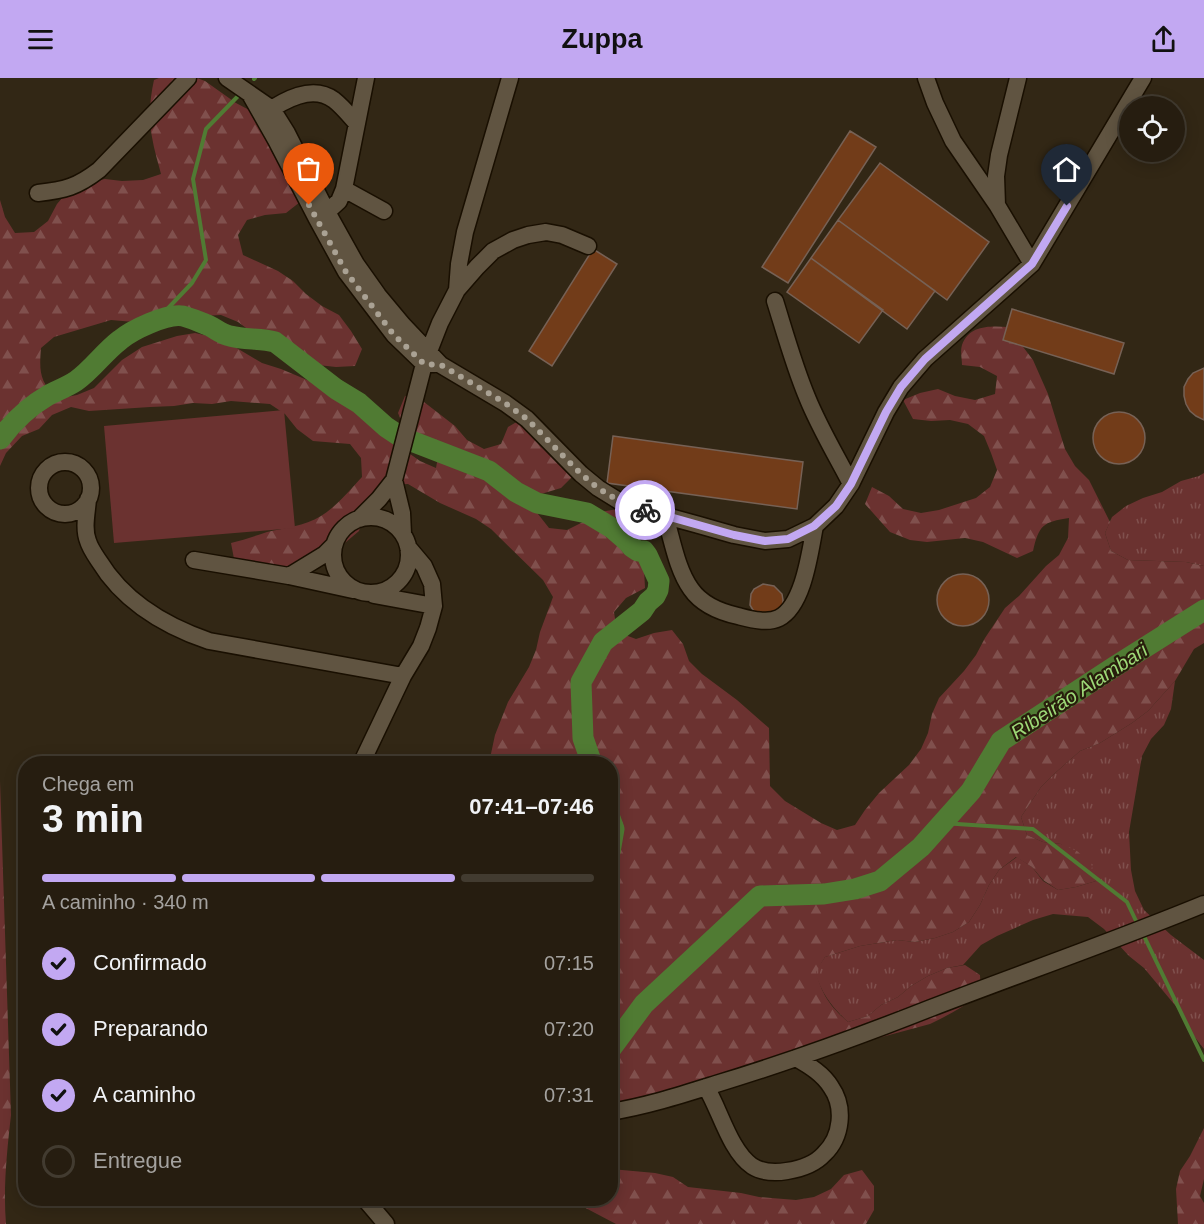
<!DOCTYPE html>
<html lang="pt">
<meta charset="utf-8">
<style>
body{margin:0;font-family:Helvetica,sans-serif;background:#2e2619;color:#f1f3f6;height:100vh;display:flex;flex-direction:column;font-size:22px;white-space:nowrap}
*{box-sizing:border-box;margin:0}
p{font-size:20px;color:#a4a29f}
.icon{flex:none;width:33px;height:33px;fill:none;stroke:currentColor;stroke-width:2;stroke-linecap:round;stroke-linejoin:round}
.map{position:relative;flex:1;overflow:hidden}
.panel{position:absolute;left:18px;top:678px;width:600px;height:450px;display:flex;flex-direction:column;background:#261d10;border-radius:24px;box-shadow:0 3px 15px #0003,0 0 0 2px #423b30}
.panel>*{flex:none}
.fabs{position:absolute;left:1119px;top:18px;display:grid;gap:12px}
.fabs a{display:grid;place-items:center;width:66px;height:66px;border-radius:50%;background:#261d10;box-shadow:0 3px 15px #0003,0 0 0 2px #423b30;font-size:30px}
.pin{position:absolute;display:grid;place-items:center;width:51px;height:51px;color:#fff;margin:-62px -26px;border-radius:50% 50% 50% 0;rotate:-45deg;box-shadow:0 0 6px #0007}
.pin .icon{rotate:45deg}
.courier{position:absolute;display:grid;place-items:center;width:60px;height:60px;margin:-30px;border:4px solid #c2a8f2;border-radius:50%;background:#fff;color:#222;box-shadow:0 2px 8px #0007}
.overview em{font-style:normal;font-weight:700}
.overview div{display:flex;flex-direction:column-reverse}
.overview{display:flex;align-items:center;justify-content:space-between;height:102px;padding:0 24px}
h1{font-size:39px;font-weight:700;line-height:45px}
.bar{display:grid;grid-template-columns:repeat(4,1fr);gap:9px 6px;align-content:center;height:72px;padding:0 24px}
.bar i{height:8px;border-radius:4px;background:#423b30}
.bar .on{background:#c2a8f2}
.bar p{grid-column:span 4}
ol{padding:0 24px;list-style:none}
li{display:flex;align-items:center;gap:18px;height:66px}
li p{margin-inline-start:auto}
li .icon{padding:6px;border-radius:50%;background:#c2a8f2;color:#111;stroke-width:4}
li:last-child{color:#a4a29f}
li i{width:33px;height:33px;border:3px solid #423b30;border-radius:50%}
header{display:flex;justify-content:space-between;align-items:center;height:78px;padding:0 24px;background:#c2a8f2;color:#111;font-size:27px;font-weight:700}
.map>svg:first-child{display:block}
.grass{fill:url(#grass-tufts)}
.forest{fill:url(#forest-firs)}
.park{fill:#6b3230}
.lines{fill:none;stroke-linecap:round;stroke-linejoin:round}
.stream{stroke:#507b33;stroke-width:4}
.river{stroke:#507b33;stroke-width:21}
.building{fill:#723c19;stroke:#766155;stroke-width:1.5}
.minor-casing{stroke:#190f01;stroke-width:19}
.minor{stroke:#605441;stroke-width:16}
.done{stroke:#aaa294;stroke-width:6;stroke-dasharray:0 10.8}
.route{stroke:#c2a8f2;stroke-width:8}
.labels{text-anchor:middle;stroke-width:4.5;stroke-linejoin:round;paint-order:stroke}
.water-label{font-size:20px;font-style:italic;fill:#9dd977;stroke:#281d0c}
</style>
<header><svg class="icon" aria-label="menu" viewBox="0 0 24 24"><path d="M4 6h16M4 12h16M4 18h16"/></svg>Zuppa<svg class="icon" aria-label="share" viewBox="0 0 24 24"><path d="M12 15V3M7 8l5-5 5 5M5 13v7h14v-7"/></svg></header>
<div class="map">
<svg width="1204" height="1146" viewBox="0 0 1204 1146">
<defs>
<pattern id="grass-tufts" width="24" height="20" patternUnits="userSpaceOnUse" patternTransform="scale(1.5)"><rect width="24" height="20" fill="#6b3230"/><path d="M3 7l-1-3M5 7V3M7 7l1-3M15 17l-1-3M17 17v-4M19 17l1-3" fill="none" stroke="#80504d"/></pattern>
<pattern id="forest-firs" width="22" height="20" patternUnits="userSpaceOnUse" patternTransform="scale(1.5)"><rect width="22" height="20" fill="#6b3230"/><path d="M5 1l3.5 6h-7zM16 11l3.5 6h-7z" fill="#80504d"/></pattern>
</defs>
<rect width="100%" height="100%" fill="#322715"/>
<path class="grass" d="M 1204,395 L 1204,488 L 1186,484 L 1128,482 L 1111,473 L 1105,455 L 1112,439 L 1126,428 L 1143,420 L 1162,414 L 1181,403 L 1199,398 Z
M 1175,603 L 1171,631 L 1164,647 L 1151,661 L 1142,678 L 1129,754 L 1131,792 L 1135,813 L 1144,832 L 1171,857 L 1204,882 L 1204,971 L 1187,949 L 1179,932 L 1144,890 L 1129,878 L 1104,851 L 1088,839 L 1053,836 L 1033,842 L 997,858 L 981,867 L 963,887 L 947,890 L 928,898 L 911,908 L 898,919 L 881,927 L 868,938 L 848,944 C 831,928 822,916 815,894 L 825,879 L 860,868 L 897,862 L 915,864 L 935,860 L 953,854 L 969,844 L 980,827 L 989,807 L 999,792 L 1017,779 L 1032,789 L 1043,803 L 1058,812 L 1076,809 L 1096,803 L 1061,766 L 1043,764 L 1027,757 L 1021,739 L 1041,709 L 1054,696 L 1080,673 L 1100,665 L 1132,645 L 1148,633 Z"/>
<path class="forest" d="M 159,0 L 197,0 L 205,3 L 236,25 L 253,34 L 300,124 L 286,135 L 265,137 L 247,142 L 238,157 L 243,177 L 278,193 L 293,203 L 306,216 L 322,228 L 339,237 L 351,253 L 362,271 L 355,288 L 336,289 L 318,287 L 300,283 L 285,273 L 268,266 L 238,244 L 221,237 L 183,239 L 146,245 L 111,242 L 54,259 L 41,270 C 39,295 40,302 56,321 L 77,317 L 94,310 L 122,282 L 142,269 L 177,258 L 195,255 L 213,259 L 230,266 L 262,285 L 281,291 L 331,312 L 348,321 L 378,348 L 389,361 L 420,383 L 436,390 L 439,373 L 406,354 L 398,335 L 405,318 L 424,324 L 455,348 L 467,362 L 484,371 L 501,366 L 508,349 L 525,339 L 574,397 L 561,410 L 541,416 L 538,436 L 549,450 L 567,452 L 583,444 L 600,434 L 618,431 L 635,438 L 640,456 L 638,473 L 644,491 L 645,510 L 626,520 L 614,534 L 617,554 L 636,561 L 654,555 L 672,552 L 683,566 L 689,583 L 702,596 L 737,622 L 769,650 L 770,708 L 785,723 L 821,745 L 837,752 L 855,747 L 865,732 L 879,715 L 909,687 L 921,671 L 928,655 L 932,636 L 939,620 L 964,593 L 976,577 L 985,560 L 1005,530 L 1019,518 L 1046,488 L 1059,477 L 1068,460 L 1069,440 C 1043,444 1039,447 1033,473 L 1017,480 L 983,464 L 965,460 L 927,464 L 910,462 L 890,454 L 865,426 L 872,409 L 889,418 L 903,431 L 921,435 L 939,432 L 976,420 L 990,409 L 997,392 L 991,375 L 984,358 L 968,346 L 950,342 L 931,343 L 913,341 L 903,322 L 920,315 L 938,311 L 955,318 L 975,322 L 995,316 L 997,298 L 980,289 L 962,287 C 962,281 960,273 962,267 C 969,247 990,248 1008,249 L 1033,282 L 1048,316 L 1065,371 L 1075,388 L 1089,402 L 1110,444 L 1105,455 L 1111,473 L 1128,482 L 1186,484 L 1204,488 L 1204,565 L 1194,571 L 1175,603 L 1148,633 L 1132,645 L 1100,665 L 1080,673 L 1054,696 L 1041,709 L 1021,739 L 1027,757 L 1043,764 L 1061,766 L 1077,773 L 1091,785 L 1096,803 L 1076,809 L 1058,812 L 1043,802 L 1032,789 L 1016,779 L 999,792 L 989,807 L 980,827 L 969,844 L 953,854 L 935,860 L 915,864 L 897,862 L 860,868 L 825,879 L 816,894 C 822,917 830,928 848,944 L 868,938 L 881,927 L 898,919 L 911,908 L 928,898 L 947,890 L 965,887 L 980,897 L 981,916 C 965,928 949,937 930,946 L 611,1032 L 610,686 L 489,685 L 495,657 L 508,624 L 529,589 L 536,572 L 540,554 L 553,519 L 543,502 L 491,451 L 476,441 L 440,425 L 408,406 L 389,407 L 364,435 L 359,453 L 346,464 L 313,484 L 278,492 L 235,486 L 231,465 C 243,462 255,458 267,454 C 285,450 304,448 321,438 C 337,428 350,412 362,399 L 361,380 L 350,366 L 313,363 L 297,351 L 285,336 L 270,326 L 231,323 L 212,326 L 193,325 L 174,328 L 150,329 L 89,333 L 71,329 L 52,337 L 39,351 L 22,358 L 6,375 L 0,388 L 0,122 L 5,139 L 15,155 L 34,154 L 48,143 L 57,126 L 69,112 L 86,105 L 105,101 L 122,103 L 143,102 L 161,96 C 158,84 154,72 152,59 C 148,40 150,20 154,2 Z
M 0,703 L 11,1037 C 7,1073 3,1110 6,1146 L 0,1146 Z
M 1204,1050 L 1204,1101 L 1200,1118 L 1204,1125 L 1204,1146 L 1178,1146 L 1176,1111 L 1180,1093 L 1190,1078 Z
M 611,1091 L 655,1095 L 673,1099 L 688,1109 L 741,1115 L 759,1119 L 796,1122 L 814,1119 L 831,1111 L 844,1097 L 862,1092 L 874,1108 L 874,1132 L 866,1146 L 616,1146 L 578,1126 L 562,1121 L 610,1120 Z"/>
<path class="park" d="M 284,332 L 295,450 L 114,465 L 104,348 Z"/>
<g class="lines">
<path class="stream" d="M 254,1 L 255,0
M 154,245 L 192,205 L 206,182 L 193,101 L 206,51 L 240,16
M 942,745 L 1033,751 L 1127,824 L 1138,847
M 1143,856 L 1204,982"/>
<path class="river" d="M 0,361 C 13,344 28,329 47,318 C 56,313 67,309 76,303 C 92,292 104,274 120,262 C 132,252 167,235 183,238 C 190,240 198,243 205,246 C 214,249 220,256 230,258 C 245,262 260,260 275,264 L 336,311 L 359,325 L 386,349 L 401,359 L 489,393 L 516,414 L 537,425 L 587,435 L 612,450 L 627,463 L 632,469 L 638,473 L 644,473 L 647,477 L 659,503 L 658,512 L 655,518 L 648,524 L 642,533 L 603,564 L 581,604 L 583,660 L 592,686
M 610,740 L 614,751 L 610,774
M 610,972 L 644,926 L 760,818 L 824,816 L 855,811 L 880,803 L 921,769 L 971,713 L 1001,663 L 1114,589 L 1204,532"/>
</g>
<path class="building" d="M 850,53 L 876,69 L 788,205 L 762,189 Z
M 880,85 L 989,164 L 947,222 L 838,142 Z
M 838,142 L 935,213 L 907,251 L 811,180 Z
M 593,171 L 617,186 L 552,288 L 529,273 Z
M 811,180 L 883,232 L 859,265 L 787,214 Z
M 1012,231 L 1124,265 L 1114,296 L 1003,262 Z
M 1204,290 L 1204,342 L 1196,338 L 1190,333 L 1186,326 L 1184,318 L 1184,309 L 1188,301 L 1193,295 Z
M1093 360a26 26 0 1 1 52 0a26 26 0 1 1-52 0Z
M 613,358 L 803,384 L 797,431 L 607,405 Z
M937 522a26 26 0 1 1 52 0a26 26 0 1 1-52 0Z
M 763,506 L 774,508 L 782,516 L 783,522 L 783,528 L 766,540 L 756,537 L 750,527 L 751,516 L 754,511 Z"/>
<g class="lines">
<g class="minor-casing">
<path id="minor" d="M 227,0 L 272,31 L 287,55 L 327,134 L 356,186 L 378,217 L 403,247 L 441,287 L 505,325 L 527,341 L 581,396 L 598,410 L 619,423 L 641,431 L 699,447 L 734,457 L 765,463 L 788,461 L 815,448 L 836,428 L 851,406 L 886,334 L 901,309 L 925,281 L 1032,186 L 1143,0
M 926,0 L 935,25 L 953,63 L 997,127
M 1018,0 L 999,77 L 996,98 L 997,127 L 1032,186
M 251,18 L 276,62 L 317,141 L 346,194 L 394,257 L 424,286 L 434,286
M 264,36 C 284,22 312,6 334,22 C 343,29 350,38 357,46
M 344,111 L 384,133
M 38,115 C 65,112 77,109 99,92 L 188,0
M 327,134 L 339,123 L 344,111 L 366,0
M 457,212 L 459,186 L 465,154 L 510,0
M 775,223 C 785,255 794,288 807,319 C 819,349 836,377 851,406
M39 410a26 26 0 1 1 52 0a26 26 0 1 1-52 0Z
M 394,402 L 402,435 L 403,456
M 88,421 C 87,435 83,450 88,463 C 90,470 95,477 99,483 C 124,524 165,548 209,563 L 403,598
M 665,438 C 672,461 677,492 691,511 C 702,527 720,534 738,538 C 750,541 767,546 779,540 C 804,527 810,473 815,448
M333 477a38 38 0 1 1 76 0a38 38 0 1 1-76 0Z
M 359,441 L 379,421 L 394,402 L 424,286 L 440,245 L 457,212 L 477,189 L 493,173 L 513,162 L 528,157 L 546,154 L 562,157 L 588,168
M 194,482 L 289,498 L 325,476 L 333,468
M 289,498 L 353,512
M 374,517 L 434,528
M 361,686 L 403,598 L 421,568 L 428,550 L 434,528 L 432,506 L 424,488 L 408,469
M 706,1009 C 720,1032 730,1073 752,1088 C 763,1095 775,1095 787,1093 C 800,1091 815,1086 824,1076 C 842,1059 845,1029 831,1009 C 823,996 810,988 796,980
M 610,1034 C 647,1028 681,1017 716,1006 C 789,984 860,958 931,930 C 1022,895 1114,863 1204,826
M 364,1120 L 386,1146"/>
</g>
<use href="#minor" class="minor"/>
</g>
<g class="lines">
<path class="done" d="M 309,127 L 346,194 L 394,257 L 424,286 L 441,287 L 505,325 L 527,341 L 581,396 L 598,410 L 619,423 L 645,432"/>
<path class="route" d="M 645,432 L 734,457 L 765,463 L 788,461 L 814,448 L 836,428 L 851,406 L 886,334 L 901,309 L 925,281 L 1032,186 L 1067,128"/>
</g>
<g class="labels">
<g class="water-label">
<text transform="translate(1079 613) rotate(-33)" y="7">Ribeirão Alambari</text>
</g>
</g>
</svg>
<div class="fabs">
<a><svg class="icon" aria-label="locate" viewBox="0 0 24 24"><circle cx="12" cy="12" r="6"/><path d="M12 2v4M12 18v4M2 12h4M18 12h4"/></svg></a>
</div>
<div class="pin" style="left:309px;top:127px;background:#ea580c"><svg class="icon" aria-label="bag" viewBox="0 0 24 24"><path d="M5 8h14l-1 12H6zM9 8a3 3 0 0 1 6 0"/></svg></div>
<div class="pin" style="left:1067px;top:128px;background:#1f2937"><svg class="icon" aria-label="home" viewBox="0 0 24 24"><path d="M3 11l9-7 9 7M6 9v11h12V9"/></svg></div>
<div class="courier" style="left:645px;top:432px"><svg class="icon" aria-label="bike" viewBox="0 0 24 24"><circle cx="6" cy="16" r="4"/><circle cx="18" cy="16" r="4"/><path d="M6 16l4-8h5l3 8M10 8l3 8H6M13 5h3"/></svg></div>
<section class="panel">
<div class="overview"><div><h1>3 min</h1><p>Chega em</p></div><em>07:41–07:46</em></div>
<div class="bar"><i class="on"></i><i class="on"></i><i class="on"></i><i></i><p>A caminho · 340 m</p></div>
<ol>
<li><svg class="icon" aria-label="check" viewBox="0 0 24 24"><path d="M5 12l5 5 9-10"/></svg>Confirmado<p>07:15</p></li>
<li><svg class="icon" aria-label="check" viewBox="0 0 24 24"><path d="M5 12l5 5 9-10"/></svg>Preparando<p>07:20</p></li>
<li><svg class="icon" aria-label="check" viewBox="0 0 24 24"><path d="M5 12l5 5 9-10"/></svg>A caminho<p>07:31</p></li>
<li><i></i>Entregue</li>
</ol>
</section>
</div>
